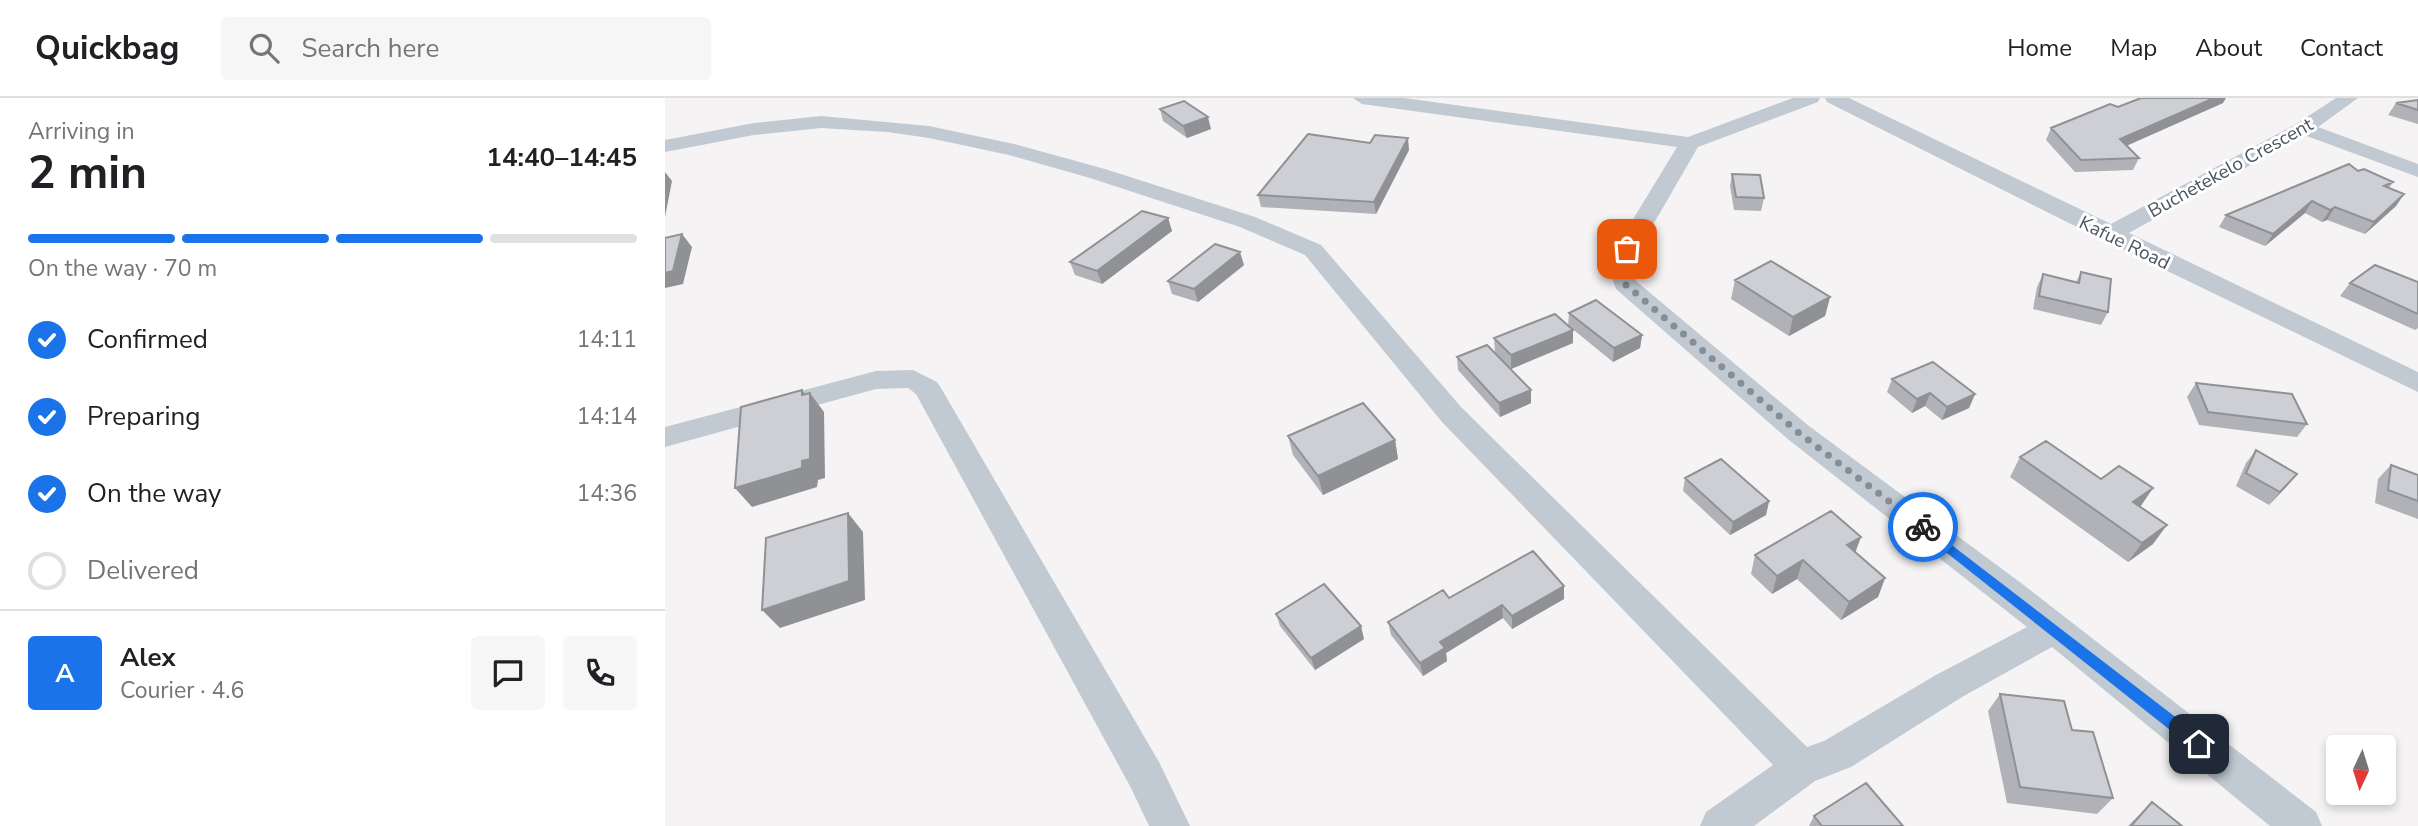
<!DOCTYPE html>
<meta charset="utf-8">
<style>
body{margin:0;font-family:"Nunito Sans",sans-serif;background:#f6f6f6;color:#202124;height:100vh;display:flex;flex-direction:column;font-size:26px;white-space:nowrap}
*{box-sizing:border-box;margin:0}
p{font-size:23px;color:#757577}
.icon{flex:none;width:38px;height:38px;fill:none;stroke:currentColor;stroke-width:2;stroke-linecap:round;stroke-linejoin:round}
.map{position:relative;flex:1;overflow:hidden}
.side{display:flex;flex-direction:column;background:#fff;width:665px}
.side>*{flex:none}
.needle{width:46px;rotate:184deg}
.controls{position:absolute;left:1661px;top:637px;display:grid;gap:14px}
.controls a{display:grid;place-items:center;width:70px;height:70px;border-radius:7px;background:#fff;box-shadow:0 4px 10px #0003;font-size:35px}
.pin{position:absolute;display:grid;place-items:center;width:60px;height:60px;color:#fff;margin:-30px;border-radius:14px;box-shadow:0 4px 10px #0006}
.courier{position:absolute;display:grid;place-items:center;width:70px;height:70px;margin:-35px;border:5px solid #1a73e8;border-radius:50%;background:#fff;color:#222;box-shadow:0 2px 9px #0007}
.head em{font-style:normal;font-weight:700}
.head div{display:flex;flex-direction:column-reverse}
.head{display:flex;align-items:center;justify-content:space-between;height:119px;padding:0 28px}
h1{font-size:46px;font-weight:700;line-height:52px}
.bar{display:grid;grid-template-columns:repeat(4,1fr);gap:10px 7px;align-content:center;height:84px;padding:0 28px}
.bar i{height:9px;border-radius:5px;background:#e0e0e0}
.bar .current{background:#1a73e8}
.bar p{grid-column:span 4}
.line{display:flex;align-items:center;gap:18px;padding:0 28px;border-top:2px solid #e0e0e0}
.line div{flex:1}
.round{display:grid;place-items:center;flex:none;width:74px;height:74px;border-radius:7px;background:#f6f6f6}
ol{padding:0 28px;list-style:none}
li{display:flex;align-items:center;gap:21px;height:77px}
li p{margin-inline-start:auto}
li .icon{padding:7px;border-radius:50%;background:#1a73e8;color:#fff;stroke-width:4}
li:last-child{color:#757577}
li i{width:38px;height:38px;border:4px solid #e0e0e0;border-radius:50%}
header{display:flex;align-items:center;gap:42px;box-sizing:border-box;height:98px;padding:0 35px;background:#fff;border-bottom:2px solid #e0e0e0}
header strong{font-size:33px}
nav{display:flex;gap:38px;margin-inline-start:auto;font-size:24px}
.search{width:490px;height:63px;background:#f6f6f6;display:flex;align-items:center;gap:18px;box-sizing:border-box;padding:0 24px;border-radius:7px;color:#757577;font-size:26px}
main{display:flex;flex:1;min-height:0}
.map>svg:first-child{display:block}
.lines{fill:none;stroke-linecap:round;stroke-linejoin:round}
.minor{fill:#c1cad2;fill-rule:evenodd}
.wall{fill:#b0b2b7}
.shaded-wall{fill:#909195}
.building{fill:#cdcfd5;stroke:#909195;stroke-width:2}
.route{fill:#1a73e8}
.done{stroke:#868d94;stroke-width:7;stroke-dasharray:0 12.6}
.labels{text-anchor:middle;stroke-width:6;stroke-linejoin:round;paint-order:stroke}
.far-street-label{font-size:19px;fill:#4a5661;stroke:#fff}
</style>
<header>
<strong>Quickbag</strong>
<div class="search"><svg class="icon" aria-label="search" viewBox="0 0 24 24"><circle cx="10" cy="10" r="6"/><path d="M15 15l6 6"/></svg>Search here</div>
<nav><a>Home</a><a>Map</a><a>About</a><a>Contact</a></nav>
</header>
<main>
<section class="side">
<div class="head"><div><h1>2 min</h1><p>Arriving in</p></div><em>14:40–14:45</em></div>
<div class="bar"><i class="current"></i><i class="current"></i><i class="current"></i><i></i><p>On the way · 70 m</p></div>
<ol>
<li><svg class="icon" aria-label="check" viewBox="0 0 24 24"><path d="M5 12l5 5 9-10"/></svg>Confirmed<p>14:11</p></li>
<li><svg class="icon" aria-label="check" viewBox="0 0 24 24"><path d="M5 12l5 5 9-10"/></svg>Preparing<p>14:14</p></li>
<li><svg class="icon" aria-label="check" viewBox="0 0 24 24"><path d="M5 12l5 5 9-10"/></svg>On the way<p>14:36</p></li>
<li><i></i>Delivered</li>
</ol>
<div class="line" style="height:126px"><b class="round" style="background:#1a73e8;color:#fff">A</b><div><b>Alex</b><p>Courier · 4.6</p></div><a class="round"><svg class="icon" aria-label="chat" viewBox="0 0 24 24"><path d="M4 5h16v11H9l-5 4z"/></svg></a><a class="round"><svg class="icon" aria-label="phone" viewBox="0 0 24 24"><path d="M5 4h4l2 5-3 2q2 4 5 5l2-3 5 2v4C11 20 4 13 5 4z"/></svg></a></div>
</section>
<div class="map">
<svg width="1753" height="728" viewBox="0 0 1753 728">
<rect width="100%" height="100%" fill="#f5f3f3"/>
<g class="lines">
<path class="minor" d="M 688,0 L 739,0 L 1023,39 L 1128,0 L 1155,0 L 1153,4 L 1033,49 L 974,151 L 968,172 L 971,183 L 1144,328 L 1356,485 L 1651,714 L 1657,728 L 1605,728 L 1387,549 L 1297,599 L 1186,669 L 1150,683 L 1089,728 L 1035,728 L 1041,714 L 1108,667 L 777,324 L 640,157 L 575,129 L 425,80 L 344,57 L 264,40 L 222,34 L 156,30 L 89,37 L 0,54 L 0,42 L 89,25 L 156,18 L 264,28 L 349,46 L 440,71 L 590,119 L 656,147 L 797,310 L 1142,649 L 1159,643 L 1271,577 L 1362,529 L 1124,342 L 951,191 L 944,172 L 950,151 L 1012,49 L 697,6 Z
M 1160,0 L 1184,0 L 1446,126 L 1631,26 L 1671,0 L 1693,0 L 1653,29 L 1753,66 L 1753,79 L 1639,37 L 1464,135 L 1753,274 L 1753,294 L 1436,141 L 1162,4 Z
M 248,272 L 272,284 L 276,290 L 494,664 L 525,728 L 484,728 L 466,690 L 251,296 L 243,290 L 211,291 L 0,349 L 0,329 L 211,273 Z"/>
</g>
<path class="wall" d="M 1753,2 L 1753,26 L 1723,17 L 1731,5 Z
M 1558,5 L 1462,47 L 1474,60 L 1468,72 L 1410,74 L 1381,42 L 1386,30 Z
M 495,11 L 546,31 L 522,40 L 498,23 Z
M 744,52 L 711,116 L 596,109 L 593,97 Z
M 1693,73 L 1728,84 L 1724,90 L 1739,96 L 1731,108 L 1700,136 L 1662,122 L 1657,124 L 1640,115 L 1600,148 L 1554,129 L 1561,117 Z
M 1067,76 L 1099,100 L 1096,113 L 1069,112 L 1065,88 Z
M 503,120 L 507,133 L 437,186 L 410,177 L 405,164 Z
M 579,167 L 533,204 L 507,196 L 503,183 Z
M 1416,174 L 1443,214 L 1436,227 L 1368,211 L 1372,189 L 1378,176 L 1411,184 Z
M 1070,182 L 1165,199 L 1160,218 L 1124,238 L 1066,201 Z
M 1753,184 L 1753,230 L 1750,232 L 1675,198 L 1685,185 Z
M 904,215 L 977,237 L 975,250 L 948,264 L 905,229 L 908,245 L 846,271 L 830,254 L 829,240 L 903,228 Z
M 792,259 L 866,305 L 835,319 L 793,272 Z
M 1227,281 L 1310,296 L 1304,310 L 1277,322 L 1260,308 L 1247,315 L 1222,294 Z
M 1531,285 L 1642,326 L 1632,339 L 1534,327 L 1522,299 Z
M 623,338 L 730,342 L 733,361 L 658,397 L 628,357 Z
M 1591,352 L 1632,376 L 1621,389 L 1604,407 L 1571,388 L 1581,365 Z
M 1355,359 L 1436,381 L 1488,390 L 1475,409 L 1488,446 L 1463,464 L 1345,379 Z
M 1726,367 L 1753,377 L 1753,421 L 1710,405 L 1713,381 Z
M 1020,380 L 1104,403 L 1101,417 L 1065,437 L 1018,393 Z
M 1190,454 L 1220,480 L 1213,499 L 1176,522 L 1132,481 L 1107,496 L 1086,476 L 1090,457 Z
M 784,500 L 899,501 L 847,531 L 838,520 L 781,555 L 782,563 L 758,578 L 726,537 L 723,524 Z
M 611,516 L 699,541 L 650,572 L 615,528 Z
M 1335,596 L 1448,700 L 1432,716 L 1342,705 L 1323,613 Z
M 1487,704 L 1517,728 L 1463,728 Z
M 1149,718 L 1238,728 L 1144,728 Z"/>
<path class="shaded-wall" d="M 1549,0 L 1561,0 L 1558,5 L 1450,53 L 1455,41 Z
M 543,19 L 546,31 L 522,40 L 518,28 Z
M 743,40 L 744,52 L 711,116 L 709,104 Z
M 0,74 L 7,83 L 0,119 Z
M 1739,96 L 1731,108 L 1700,136 L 1709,124 Z
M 1647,103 L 1640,115 L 1600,148 L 1608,136 Z
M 1670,109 L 1662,122 L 1657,124 L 1665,112 Z
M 503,120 L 507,133 L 437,186 L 432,173 Z
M 17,136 L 27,149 L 18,186 L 0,190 L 0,175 Z
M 575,154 L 579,167 L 533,204 L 529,191 Z
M 1165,199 L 1160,218 L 1124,238 L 1128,219 Z
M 908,232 L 908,245 L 846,271 L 846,257 Z
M 977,237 L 975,250 L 948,264 L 949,250 Z
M 137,292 L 145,303 L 145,295 L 159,314 L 160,380 L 153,382 L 152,389 L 87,409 L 70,390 L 137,363 Z
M 866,292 L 866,305 L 835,319 L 834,305 Z
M 1265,295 L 1260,308 L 1247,315 L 1252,301 Z
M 1310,296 L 1304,310 L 1277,322 L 1282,309 Z
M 730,342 L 733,361 L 658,397 L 653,378 Z
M 1632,376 L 1621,389 L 1604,407 L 1615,394 Z
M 1488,390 L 1475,409 L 1468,404 Z
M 1104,403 L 1101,417 L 1065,437 L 1068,424 Z
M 183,415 L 198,434 L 200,502 L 115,530 L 97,512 Z
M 1502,427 L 1488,446 L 1463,464 L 1477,445 Z
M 1196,439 L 1189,458 L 1182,447 Z
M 1138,462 L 1132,481 L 1107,496 L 1112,478 Z
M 1220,480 L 1213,499 L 1176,522 L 1184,504 Z
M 899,488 L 899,501 L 847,531 L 847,518 Z
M 837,507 L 838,520 L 781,555 L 782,563 L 758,578 L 755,565 L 775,544 Z
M 696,528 L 699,541 L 650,572 L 646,560 Z"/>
<path class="building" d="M 1476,0 L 1549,0 L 1455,41 L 1474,60 L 1416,62 L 1386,30 L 1445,6 L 1453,9 Z
M 1753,2 L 1753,12 L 1731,5 Z
M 519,3 L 543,19 L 518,28 L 495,11 Z
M 643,36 L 705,45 L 710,37 L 743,40 L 709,104 L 593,97 Z
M 1684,66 L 1693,73 L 1699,71 L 1728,84 L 1719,88 L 1739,96 L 1709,124 L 1670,109 L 1665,112 L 1647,103 L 1608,136 L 1561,117 Z
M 1067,76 L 1095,77 L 1099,100 L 1071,99 Z
M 477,113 L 503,120 L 432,173 L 405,164 Z
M 17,136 L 8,173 L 0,175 L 0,140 Z
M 550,146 L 575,154 L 529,191 L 503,183 Z
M 1106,163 L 1165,199 L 1128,219 L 1070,182 Z
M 1710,167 L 1753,184 L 1753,216 L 1685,185 Z
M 1416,174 L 1446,181 L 1443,214 L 1374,198 L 1378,176 L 1414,185 Z
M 931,202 L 977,237 L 949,250 L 904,215 Z
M 890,216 L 908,232 L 846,257 L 829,240 Z
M 822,247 L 866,292 L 834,305 L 792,259 Z
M 1268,264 L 1310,296 L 1282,309 L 1265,295 L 1252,301 L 1227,281 Z
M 1531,285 L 1627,296 L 1642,326 L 1543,314 Z
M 137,292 L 137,297 L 145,295 L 145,361 L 137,363 L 137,370 L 70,390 L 76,309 Z
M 698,305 L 730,342 L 653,378 L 623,338 Z
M 1381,343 L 1436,381 L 1454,368 L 1488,390 L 1468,404 L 1502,427 L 1477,445 L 1355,359 Z
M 1591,352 L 1632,376 L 1615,394 L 1581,375 Z
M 1056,361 L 1104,403 L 1068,424 L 1020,380 Z
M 1726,367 L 1753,377 L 1753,403 L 1723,392 Z
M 1166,413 L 1196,439 L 1182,447 L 1220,480 L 1184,504 L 1138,462 L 1112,478 L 1090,457 Z
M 183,415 L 184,483 L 97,512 L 101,440 Z
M 868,453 L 899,488 L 847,518 L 837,507 L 775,544 L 780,550 L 755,565 L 723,524 L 778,492 L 784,500 Z
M 659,486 L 696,528 L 646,560 L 611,516 Z
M 1335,596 L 1399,603 L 1407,632 L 1428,634 L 1448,700 L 1355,689 Z
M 1201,685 L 1238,728 L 1157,728 L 1149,718 Z
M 1487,704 L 1517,728 L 1466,728 Z"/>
<path class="route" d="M 1258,425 L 1539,641 L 1541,646 L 1539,651 L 1529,651 L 1253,432 L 1252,429 Z"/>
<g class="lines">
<path class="done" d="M 962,151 L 956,172 L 960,186 L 1134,335 L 1258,429"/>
</g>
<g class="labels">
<g class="far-street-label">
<text transform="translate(1565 69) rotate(-29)" y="7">Buchetekelo Crescent</text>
<text transform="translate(1460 144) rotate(26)" y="7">Kafue Road</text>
</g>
</g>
</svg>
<div class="controls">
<a><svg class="needle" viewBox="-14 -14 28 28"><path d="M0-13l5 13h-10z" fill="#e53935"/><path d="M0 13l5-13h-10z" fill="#757577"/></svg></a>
</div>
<div class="pin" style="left:962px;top:151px;background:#ea580c"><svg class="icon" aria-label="bag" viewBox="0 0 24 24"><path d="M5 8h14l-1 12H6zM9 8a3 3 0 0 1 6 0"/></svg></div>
<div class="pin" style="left:1534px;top:646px;background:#1f2937"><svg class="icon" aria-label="home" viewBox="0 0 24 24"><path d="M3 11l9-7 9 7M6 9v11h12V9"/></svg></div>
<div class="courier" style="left:1258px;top:429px"><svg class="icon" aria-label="bike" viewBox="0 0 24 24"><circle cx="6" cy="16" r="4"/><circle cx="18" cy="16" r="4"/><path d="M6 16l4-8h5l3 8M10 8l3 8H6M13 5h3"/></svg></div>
</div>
</main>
